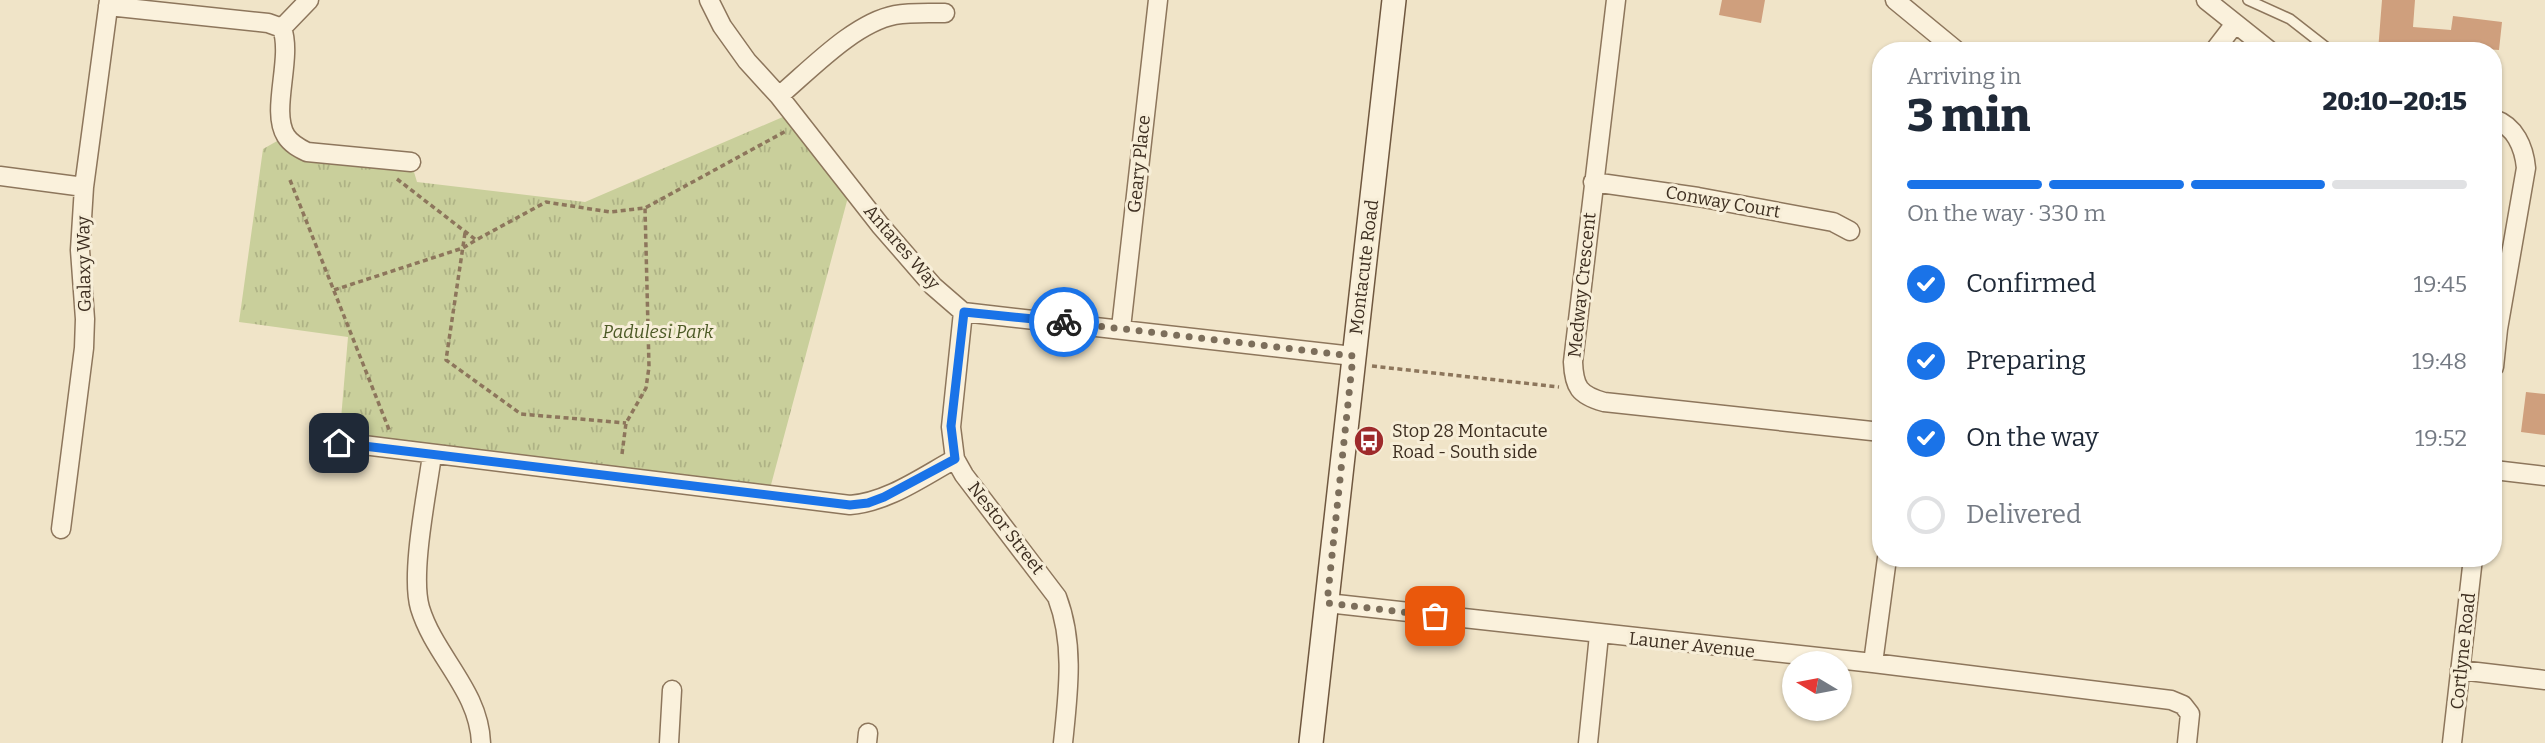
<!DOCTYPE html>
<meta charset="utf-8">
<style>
body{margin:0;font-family:Bitter,serif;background:#f6f6f7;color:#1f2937;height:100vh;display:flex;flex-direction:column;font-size:26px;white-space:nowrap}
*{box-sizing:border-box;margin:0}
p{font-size:23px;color:#747a83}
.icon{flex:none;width:38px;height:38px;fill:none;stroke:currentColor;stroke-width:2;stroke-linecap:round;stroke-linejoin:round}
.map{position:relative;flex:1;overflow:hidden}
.drawer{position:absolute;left:1872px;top:42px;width:630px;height:525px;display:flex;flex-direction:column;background:#fff;border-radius:28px;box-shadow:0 2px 5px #0004}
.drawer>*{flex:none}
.needle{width:46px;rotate:280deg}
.buttons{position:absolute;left:1782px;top:651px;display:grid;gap:14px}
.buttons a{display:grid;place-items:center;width:70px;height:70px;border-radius:50%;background:#fff;box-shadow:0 2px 5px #0004;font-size:35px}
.pin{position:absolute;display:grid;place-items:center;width:60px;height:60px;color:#fff;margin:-30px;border-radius:14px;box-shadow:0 4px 10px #0006}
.courier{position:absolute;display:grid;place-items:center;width:70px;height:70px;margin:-35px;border:5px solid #1a73e8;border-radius:50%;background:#fff;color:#222;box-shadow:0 2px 9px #0007}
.head em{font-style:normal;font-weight:800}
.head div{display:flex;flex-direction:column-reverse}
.head{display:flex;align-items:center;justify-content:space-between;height:119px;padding:0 35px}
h1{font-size:46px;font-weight:800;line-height:52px}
.bar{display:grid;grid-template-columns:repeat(4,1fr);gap:10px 7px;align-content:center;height:84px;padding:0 35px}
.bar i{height:9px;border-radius:5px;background:#e0e1e3}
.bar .current{background:#1a73e8}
.bar p{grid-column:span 4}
ol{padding:0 35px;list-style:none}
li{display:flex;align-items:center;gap:21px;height:77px}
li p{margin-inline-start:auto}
li .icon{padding:7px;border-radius:50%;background:#1a73e8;color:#fff;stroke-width:4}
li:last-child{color:#747a83}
li i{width:38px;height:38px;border:4px solid #e0e1e3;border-radius:50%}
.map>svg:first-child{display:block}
.park{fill:url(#park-tufts)}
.building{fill:#cf9f7d}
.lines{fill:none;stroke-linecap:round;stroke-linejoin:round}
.service-casing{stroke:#8d765c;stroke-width:12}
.minor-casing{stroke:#8d765c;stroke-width:21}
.secondary-casing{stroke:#6f573f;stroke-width:26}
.path{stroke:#8d765c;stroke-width:3.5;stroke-dasharray:5 3.5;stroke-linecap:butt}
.service{stroke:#faf1dc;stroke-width:9}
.minor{stroke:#faf1dc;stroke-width:18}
.secondary{stroke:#faf1dc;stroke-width:23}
.done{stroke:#7c6e5b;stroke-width:7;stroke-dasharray:0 12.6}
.route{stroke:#1a73e8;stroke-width:9}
.labels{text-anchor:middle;stroke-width:6;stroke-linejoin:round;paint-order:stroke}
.street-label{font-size:18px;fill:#3d2e20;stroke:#f7eed8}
.park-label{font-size:18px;font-style:italic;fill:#4d5a26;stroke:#f7eed8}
.poi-label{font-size:18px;fill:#3d2e20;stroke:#f7eed8;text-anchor:start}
</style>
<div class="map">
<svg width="2545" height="743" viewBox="0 0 2545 743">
<defs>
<pattern id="park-tufts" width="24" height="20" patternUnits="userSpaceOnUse" patternTransform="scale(1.75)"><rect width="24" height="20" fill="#c9cf9b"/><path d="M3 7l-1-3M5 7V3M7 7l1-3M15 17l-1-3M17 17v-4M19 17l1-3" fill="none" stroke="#aeb285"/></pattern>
</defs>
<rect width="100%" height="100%" fill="#f0e4c8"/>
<path class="park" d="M 792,113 L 851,186 L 768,496 L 339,442 L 348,337 L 239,322 L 263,149 L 286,136 L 294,145 L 411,162 L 417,182 L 585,202 Z"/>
<path class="building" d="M 1722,0 L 1765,0 L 1761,23 L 1719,15 Z
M 2382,0 L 2415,0 L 2413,27 L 2451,30 L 2453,16 L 2502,22 L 2499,50 L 2470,48 L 2469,51 L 2378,51 Z
M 2526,392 L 2545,394 L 2545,435 L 2521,432 Z"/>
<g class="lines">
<g class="service-casing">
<path id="service" d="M 2248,0 L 2290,19 L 2331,51"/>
</g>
<g class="minor-casing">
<path id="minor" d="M 709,0 L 722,26 L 747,61 L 779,96 L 880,225 L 933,286 L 963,312 L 1353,356
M 1616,0 L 1573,362 C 1574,387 1579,395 1604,402 L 1881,432
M 1895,0 L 1957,51
M 2206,0 L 2270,51
M 108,6 L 268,23 L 282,28 C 293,59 270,111 286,136 C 291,144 299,148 307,152 L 411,162
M 282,28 L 309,0
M 2214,51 L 2234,25
M 779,96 C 811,69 854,23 895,15 C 911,12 929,13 945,13
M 2494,119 C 2515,126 2524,147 2526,168 L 2498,329 L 2494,367
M 0,176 L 84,187
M 1593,182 L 1698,197 L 1833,222 L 1850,231
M 963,312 L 951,427 L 955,459 L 964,475 L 1057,597 C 1075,644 1068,694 1063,743
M 1121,328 L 1158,0
M 339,442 L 850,505 C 888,502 922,477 955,459
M 432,455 C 427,493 410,574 420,608 C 435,657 479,690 481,743
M 2494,470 L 2545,476
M 61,529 L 84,348 L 85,319 L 80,250 L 84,187 L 109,0
M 1327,603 L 1873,663 L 2171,700 L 2183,705 L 2190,714 L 2187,743
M 1873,663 L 1887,558
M 2460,670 L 2545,680
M 669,743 L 672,690
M 867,743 L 868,733
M 1588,743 L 1599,635
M 2452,743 L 2473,558"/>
</g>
<g class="secondary-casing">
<path id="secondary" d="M 1311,743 L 1394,0"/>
</g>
<path class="path" d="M 397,179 L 476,240 L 546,202 L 610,212 L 645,208 L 786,131
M 290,180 L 390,432
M 465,233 L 446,360 L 521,414 L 626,423
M 334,290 L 463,248 L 476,240
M 1372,366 L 1559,387
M 622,454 L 626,423 L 646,388 L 649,367 L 645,208"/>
<use href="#service" class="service"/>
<use href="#minor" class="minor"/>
<use href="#secondary" class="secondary"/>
</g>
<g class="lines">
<path class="done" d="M 1064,322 L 1353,356 L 1327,603 L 1435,616"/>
<path class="route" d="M 339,443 L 850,505 L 868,503 L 884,497 L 955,459 L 951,426 L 964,312 L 1064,322"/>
</g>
<defs>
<g id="bus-disc" transform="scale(1.575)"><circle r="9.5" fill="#9e2a2b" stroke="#f7eed8"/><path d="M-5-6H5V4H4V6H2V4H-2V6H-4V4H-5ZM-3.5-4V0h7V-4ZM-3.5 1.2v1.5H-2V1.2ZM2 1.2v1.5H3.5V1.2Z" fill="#fff"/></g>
</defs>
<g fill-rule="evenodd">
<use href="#bus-disc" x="1369" y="441"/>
</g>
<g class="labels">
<g class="street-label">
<text transform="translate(1139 164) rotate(-84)" y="6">Geary Place</text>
<text transform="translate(1723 202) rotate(10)" y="6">Conway Court</text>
<text transform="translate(902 247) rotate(49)" y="6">Antares Way</text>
<text transform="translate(84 264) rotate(-91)" y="6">Galaxy Way</text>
<text transform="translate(1364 267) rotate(-83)" y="6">Montacute Road</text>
<text transform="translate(1582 285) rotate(-84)" y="6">Medway Crescent</text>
<text transform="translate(1006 528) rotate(52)" y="6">Nestor Street</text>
<text transform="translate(1692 645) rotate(6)" y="6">Launer Avenue</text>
<text transform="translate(2463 651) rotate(-84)" y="6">Cortlyne Road</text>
</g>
<g class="park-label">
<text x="658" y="338">Padulesi Park</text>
</g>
<g class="poi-label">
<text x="1392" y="437">Stop 28 Montacute<tspan x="1392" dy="21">Road - South side</tspan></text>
</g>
</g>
</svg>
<div class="buttons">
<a><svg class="needle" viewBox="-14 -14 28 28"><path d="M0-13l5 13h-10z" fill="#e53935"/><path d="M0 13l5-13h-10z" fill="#747a83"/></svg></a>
</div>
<div class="pin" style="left:1435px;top:616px;background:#ea580c"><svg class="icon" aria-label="bag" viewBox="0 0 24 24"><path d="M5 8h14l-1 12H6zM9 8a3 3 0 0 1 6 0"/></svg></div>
<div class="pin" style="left:339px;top:443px;background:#1f2937"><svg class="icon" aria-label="home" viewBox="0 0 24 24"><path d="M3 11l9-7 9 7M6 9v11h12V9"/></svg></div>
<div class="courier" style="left:1064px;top:322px"><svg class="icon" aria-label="bike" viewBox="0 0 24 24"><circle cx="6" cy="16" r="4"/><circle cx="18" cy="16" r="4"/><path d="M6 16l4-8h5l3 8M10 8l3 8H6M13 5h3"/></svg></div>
<section class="drawer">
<div class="head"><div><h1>3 min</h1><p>Arriving in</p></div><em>20:10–20:15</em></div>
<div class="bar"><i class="current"></i><i class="current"></i><i class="current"></i><i></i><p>On the way · 330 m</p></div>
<ol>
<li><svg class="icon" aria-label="check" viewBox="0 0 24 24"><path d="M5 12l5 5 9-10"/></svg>Confirmed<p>19:45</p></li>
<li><svg class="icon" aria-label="check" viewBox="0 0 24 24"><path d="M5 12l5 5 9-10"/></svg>Preparing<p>19:48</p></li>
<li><svg class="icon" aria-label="check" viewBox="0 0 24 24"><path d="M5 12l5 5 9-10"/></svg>On the way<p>19:52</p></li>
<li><i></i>Delivered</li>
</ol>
</section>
</div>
